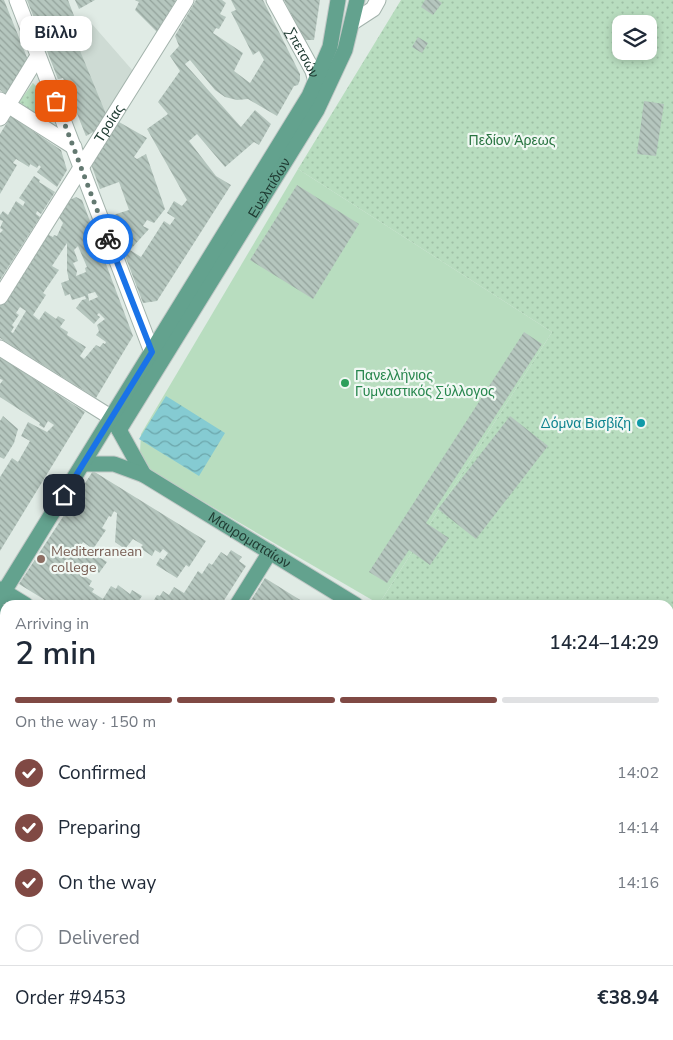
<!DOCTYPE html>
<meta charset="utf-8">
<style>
body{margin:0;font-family:"Nunito Sans",sans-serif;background:#f2f2f3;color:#1f2937;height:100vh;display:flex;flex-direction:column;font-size:19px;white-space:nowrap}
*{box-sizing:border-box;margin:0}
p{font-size:16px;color:#747a83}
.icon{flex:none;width:28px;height:28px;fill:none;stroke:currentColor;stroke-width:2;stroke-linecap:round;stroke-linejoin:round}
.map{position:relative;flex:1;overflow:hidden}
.details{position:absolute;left:0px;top:600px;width:674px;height:440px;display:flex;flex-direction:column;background:#fff;border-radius:15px 15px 0 0;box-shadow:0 2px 8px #0003}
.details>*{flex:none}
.buttons{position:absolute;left:612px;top:15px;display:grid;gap:10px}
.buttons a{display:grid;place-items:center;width:45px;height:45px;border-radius:10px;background:#fff;box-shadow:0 2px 8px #0003;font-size:25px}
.pin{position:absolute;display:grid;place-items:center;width:42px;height:42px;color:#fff;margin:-21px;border-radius:10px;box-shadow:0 2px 8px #0006}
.courier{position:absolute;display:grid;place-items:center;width:50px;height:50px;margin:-25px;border:4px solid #1a73e8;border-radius:50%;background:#fff;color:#222;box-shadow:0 1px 6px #0007}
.bubble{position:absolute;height:35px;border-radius:10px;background:#fff;box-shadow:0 2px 8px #0003;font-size:16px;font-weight:600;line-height:35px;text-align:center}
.overview em{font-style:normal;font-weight:600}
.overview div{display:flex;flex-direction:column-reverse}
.overview{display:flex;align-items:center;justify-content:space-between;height:85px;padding:0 15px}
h1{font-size:32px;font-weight:600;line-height:38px}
.bar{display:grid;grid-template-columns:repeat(4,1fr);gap:8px 5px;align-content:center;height:60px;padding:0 15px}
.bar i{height:6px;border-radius:4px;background:#e0e1e3}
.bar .active{background:#804944}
.bar p{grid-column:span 4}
.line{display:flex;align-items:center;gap:12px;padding:0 15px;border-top:1px solid #e0e1e3}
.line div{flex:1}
ol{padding:0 15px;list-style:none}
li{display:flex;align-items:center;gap:15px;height:55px}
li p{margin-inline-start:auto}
li .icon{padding:5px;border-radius:50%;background:#804944;color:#fff;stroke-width:4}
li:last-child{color:#747a83}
li i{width:28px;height:28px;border:2px solid #e0e1e3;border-radius:50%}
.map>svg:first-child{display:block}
.built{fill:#cedbd4}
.green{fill:url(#green-dots);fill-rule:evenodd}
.pitch{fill:#b8ddbf}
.water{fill:url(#water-waves)}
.building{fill:url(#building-back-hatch);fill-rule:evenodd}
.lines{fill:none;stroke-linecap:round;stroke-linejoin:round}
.minor-casing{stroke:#a3b3ac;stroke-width:17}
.major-casing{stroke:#c1c8c6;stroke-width:17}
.minor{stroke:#fff;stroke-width:15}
.major{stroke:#63a28e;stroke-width:15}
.done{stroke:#637971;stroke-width:5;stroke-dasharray:0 9}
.route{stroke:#1a73e8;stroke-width:6}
.leisure-dot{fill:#2e9e5b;stroke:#f0f8f3;stroke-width:2}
.culture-dot{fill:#0f9aa8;stroke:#f0f8f3;stroke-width:2}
.education-dot{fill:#8d6e63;stroke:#f0f8f3;stroke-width:2}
.labels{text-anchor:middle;stroke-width:4.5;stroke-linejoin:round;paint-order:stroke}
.street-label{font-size:14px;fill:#203c33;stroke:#f0f8f3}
.park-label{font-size:14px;fill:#297441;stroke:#f0f8f3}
.leisure-label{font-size:14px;fill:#27864d;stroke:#f0f8f3;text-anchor:start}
.culture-label{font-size:14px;fill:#0d838f;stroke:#f0f8f3;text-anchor:end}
.education-label{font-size:14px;fill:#785e54;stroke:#f0f8f3;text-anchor:start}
</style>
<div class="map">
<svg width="673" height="1040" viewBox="0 0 673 1040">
<defs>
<pattern id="green-dots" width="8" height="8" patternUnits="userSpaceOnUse" patternTransform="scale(1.25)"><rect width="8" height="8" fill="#b8ddbf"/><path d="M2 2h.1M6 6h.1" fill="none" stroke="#9ebfa5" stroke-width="1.8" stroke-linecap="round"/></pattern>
<pattern id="water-waves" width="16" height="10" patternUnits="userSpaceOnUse" patternTransform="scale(1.25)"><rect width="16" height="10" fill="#85cbd2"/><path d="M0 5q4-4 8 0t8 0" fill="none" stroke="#6ca6ab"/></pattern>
<pattern id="building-back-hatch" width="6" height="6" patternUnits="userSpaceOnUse" patternTransform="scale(1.25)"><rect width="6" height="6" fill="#b5c6be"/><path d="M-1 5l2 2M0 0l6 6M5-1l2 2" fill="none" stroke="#93a29b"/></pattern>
</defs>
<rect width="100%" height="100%" fill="#e0ebe5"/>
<path class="built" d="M 85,16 L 133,71 L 95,131 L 86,136 L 63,78 L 58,79 L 43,39 Z"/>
<path class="green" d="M 401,0 L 673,0 L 673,774 L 669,771 L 669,605 L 379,604 L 552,332 L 298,169 ZM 621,24 L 649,24 L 649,51 L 621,51 Z
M 33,83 L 36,86 L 48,118 L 47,121 L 19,102 Z"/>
<path class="pitch" d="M 298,169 L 552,332 L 379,604 L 149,470 L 140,452 L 141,434 Z"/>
<path class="water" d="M 166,396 L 225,433 L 199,476 L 139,439 Z"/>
<path class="building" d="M 0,0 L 4,0 L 28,60 L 6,94 L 0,90 Z
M 27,0 L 68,0 L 76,21 L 63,29 L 66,35 L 80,30 L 83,37 L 76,41 L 106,114 L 95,131 L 86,136 L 63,78 L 58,79 Z
M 75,0 L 95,0 L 79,9 Z
M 135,0 L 176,0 L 157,32 L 135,10 L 139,2 Z
M 196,0 L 222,0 L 226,3 L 220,14 L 226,17 L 219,29 L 216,28 L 213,33 L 243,53 L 234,71 L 250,83 L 264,60 L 259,51 L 253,55 L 231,12 L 236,10 L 231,0 L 263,0 L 300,74 L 300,80 L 298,85 L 294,86 L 277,116 L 248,99 L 237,100 L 225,97 L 215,90 L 190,60 L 185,64 L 241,127 L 255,110 L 271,124 L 259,145 L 254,142 L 225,167 L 197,134 L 189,141 L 216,176 L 231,185 L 157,301 L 143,303 L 110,216 L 129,210 L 119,182 L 100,189 L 91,164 L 119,122 L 147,138 L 134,157 L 137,159 L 146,154 L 165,209 L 154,223 L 147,220 L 143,226 L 149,229 L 130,250 L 141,257 L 164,221 L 170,225 L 175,218 L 167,213 L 174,201 L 182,206 L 187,200 L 147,129 L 168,114 L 158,102 L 180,71 L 170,56 L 179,46 L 175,36 Z
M 284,0 L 320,0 L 314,40 L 304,40 Z
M 425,0 L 438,0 L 442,3 L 433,15 L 421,7 Z
M 418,37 L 428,43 L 422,53 L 412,47 Z
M 644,101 L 664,104 L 656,156 L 637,154 Z
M 11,116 L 61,150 L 67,170 L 57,187 L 37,172 L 41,167 L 39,165 L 37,168 L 30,164 L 29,167 L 16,159 L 13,163 L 17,165 L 0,194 L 0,134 Z
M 34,176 L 40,180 L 39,182 L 55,192 L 41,214 L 37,211 L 36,214 L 40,217 L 0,280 L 0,233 L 3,230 L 0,228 L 3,221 L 0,220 L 0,215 L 3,211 L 8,215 L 16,201 L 23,206 L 25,202 L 19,198 Z
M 297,185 L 359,224 L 313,299 L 250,260 Z
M 76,197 L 82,200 L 133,336 L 96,398 L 0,338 L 0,305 L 47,234 L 53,237 L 54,235 L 57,236 L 63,223 L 58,216 L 65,202 ZM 67,243 L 67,271 L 69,280 L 61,283 L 65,296 L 70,294 L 72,300 L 85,296 L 86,299 L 82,300 L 76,308 L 94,324 L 100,317 L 97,315 L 99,313 L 105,319 L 97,325 L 99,331 L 96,335 L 106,342 L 105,344 L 103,343 L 100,347 L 96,345 L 84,359 L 80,356 L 86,347 L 67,335 L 68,332 L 60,327 L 65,320 L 58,316 L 56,319 L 45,311 L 39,320 L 33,315 L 46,295 L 43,293 L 59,270 L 52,266 ZM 78,246 L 87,267 L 85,268 L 86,272 L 76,276 L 77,271 L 73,263 L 78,261 L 74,250 ZM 95,292 L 98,297 L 89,301 L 88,294 ZM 20,307 L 26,311 L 13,333 L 11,332 L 14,327 L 12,325 L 19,315 L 16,313 Z
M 524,332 L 542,344 L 426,523 L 449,538 L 430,565 L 409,550 L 387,583 L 369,572 Z
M 0,357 L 85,412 L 0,551 L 0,477 L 12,458 L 18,462 L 30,441 L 21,436 L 28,422 L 47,432 L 54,425 L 48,421 L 44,428 L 39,425 L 40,423 L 0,397 L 0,384 L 3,380 L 0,379 Z
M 3,416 L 18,429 L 14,443 L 4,459 L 0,457 L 0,421 Z
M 510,416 L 548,446 L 476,539 L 438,509 Z
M 93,471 L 206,541 L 189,567 L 186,565 L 177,578 L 156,565 L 160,558 L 163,560 L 168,553 L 163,549 L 160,553 L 155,550 L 152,556 L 140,548 L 143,545 L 133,539 L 125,549 L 115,542 L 117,513 L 114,511 L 111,517 L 109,516 L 102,528 L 106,530 L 93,549 L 83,542 L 79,549 L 81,551 L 84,547 L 107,562 L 99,573 L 92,569 L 86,577 L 92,581 L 89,586 L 94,589 L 92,592 L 103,599 L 111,586 L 116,589 L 118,585 L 130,594 L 132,590 L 142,596 L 136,605 L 106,605 L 101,601 L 99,605 L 53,605 L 19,584 Z
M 231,550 L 242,557 L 239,561 L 246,566 L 221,605 L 185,605 L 180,601 L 177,605 L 151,605 L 157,595 L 160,596 L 163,591 L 169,595 L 174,587 L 184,593 L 198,571 L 202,574 L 209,563 L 212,565 L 221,552 L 227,556 Z
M 265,578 L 305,603 L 304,605 L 248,605 Z
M 0,640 L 5,643 L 5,809 L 0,817 Z
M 5,828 L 5,859 L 0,856 L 0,836 Z
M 669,828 L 673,831 L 673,885 L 669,883 Z
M 669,902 L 673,905 L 673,918 L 669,925 Z
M 2,917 L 5,919 L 5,964 L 0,972 L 0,920 Z
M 5,999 L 5,1029 L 0,1026 L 0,1007 Z
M 15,1035 L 124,1035 L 130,1038 L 132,1035 L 140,1040 L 23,1040 Z
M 156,1035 L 222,1035 L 229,1040 L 160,1040 L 155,1037 Z
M 288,1035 L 345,1035 L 352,1040 L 296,1040 Z
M 368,1035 L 419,1035 L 415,1040 L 365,1040 Z
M 444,1035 L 471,1035 L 474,1038 L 441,1040 Z
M 488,1035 L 526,1035 L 523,1040 L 485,1040 Z
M 551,1035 L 577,1035 L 574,1040 L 559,1040 Z
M 584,1035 L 624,1035 L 620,1040 L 581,1040 Z"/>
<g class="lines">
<g class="minor-casing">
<g id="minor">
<path d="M 17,0 L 155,360"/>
<path id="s1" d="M 274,0 L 313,71 L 318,88"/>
<path d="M 353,22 L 373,9 L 378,0"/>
<path d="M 0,100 L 74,147"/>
<path d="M 0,118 L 38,56"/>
<path id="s2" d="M 0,297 L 186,0"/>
<path d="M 0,348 L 112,418"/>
<path d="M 0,826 L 5,818"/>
<path d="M 0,899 L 5,899"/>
<path d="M 669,942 L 673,935"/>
<path d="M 6,1035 L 14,1040"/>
<path d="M 426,1040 L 429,1035"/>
<path d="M 529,1040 L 532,1035"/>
<path d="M 632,1040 L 635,1035"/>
</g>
</g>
<g class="major-casing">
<g id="major">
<path d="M 114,421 L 144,475"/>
<path id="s3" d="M 119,430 L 317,110 L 345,50 L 357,0"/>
<path id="s4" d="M 84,464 L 114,464 L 144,475 L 356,605"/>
<path d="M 0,589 L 26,605"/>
<path d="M 0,598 L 309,96 L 330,47 L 338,0"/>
<path d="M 237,605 L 270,552"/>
<path d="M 0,612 L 5,615"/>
<path d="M 669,797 L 673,799"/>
<path d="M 0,876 L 5,879"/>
<path d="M 669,984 L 673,982"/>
<path d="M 0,988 L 5,980"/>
<path d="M 669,1003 L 673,1006"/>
<path d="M 669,1033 L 673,1036"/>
<path d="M 253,1035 L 261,1040"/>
</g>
</g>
<use href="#minor" class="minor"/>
<use href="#major" class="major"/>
</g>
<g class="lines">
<path class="done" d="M 56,101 L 108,239"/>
<path class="route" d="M 64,495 L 152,352 L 108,239"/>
</g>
<circle class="leisure-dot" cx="345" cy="383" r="5"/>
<circle class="culture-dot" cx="641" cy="423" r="5"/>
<circle class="education-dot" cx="41" cy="559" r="5"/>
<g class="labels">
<g class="street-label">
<text dy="5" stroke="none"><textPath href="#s1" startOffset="60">Σπετσών</textPath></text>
<text dy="5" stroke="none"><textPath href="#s2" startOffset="205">Τροίας</textPath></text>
<text dy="5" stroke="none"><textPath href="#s3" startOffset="285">Ευελπίδων</textPath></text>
<text dy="5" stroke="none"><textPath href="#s4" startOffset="186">Μαυροματαίων</textPath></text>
</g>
<g class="park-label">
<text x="512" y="145">Πεδίον Άρεως</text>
</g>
<g class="leisure-label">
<text x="355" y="380">Πανελλήνιος<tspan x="355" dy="16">Γυμναστικός Σύλλογος</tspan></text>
</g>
<g class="culture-label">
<text x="631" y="428">Δόμνα Βισβίζη</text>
</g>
<g class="education-label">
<text x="51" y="556">Mediterranean<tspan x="51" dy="16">college</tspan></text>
</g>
</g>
</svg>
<div class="buttons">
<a><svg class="icon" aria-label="layers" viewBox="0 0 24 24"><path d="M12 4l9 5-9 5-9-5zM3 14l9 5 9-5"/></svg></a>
</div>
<div class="pin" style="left:56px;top:101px;background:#ea580c"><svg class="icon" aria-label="bag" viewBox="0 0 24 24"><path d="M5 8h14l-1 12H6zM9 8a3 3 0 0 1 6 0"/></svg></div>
<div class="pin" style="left:64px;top:495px;background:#1f2937"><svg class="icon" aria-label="home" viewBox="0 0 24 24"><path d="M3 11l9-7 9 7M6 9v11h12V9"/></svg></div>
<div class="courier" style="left:108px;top:239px"><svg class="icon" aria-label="bike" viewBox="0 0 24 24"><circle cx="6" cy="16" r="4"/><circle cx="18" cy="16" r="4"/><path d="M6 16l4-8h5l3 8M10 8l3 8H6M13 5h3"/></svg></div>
<div class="bubble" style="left:20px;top:16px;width:72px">Βίλλυ</div>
<section class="details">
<div class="overview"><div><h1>2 min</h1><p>Arriving in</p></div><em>14:24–14:29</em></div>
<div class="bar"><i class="active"></i><i class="active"></i><i class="active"></i><i></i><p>On the way · 150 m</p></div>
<ol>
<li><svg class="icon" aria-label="check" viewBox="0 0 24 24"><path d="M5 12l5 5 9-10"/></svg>Confirmed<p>14:02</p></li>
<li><svg class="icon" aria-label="check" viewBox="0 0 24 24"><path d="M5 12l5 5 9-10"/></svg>Preparing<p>14:14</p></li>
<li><svg class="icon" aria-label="check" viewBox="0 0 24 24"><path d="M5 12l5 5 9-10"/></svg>On the way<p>14:16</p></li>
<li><i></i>Delivered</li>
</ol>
<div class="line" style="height:65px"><div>Order #9453</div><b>€38.94</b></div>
</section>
</div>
